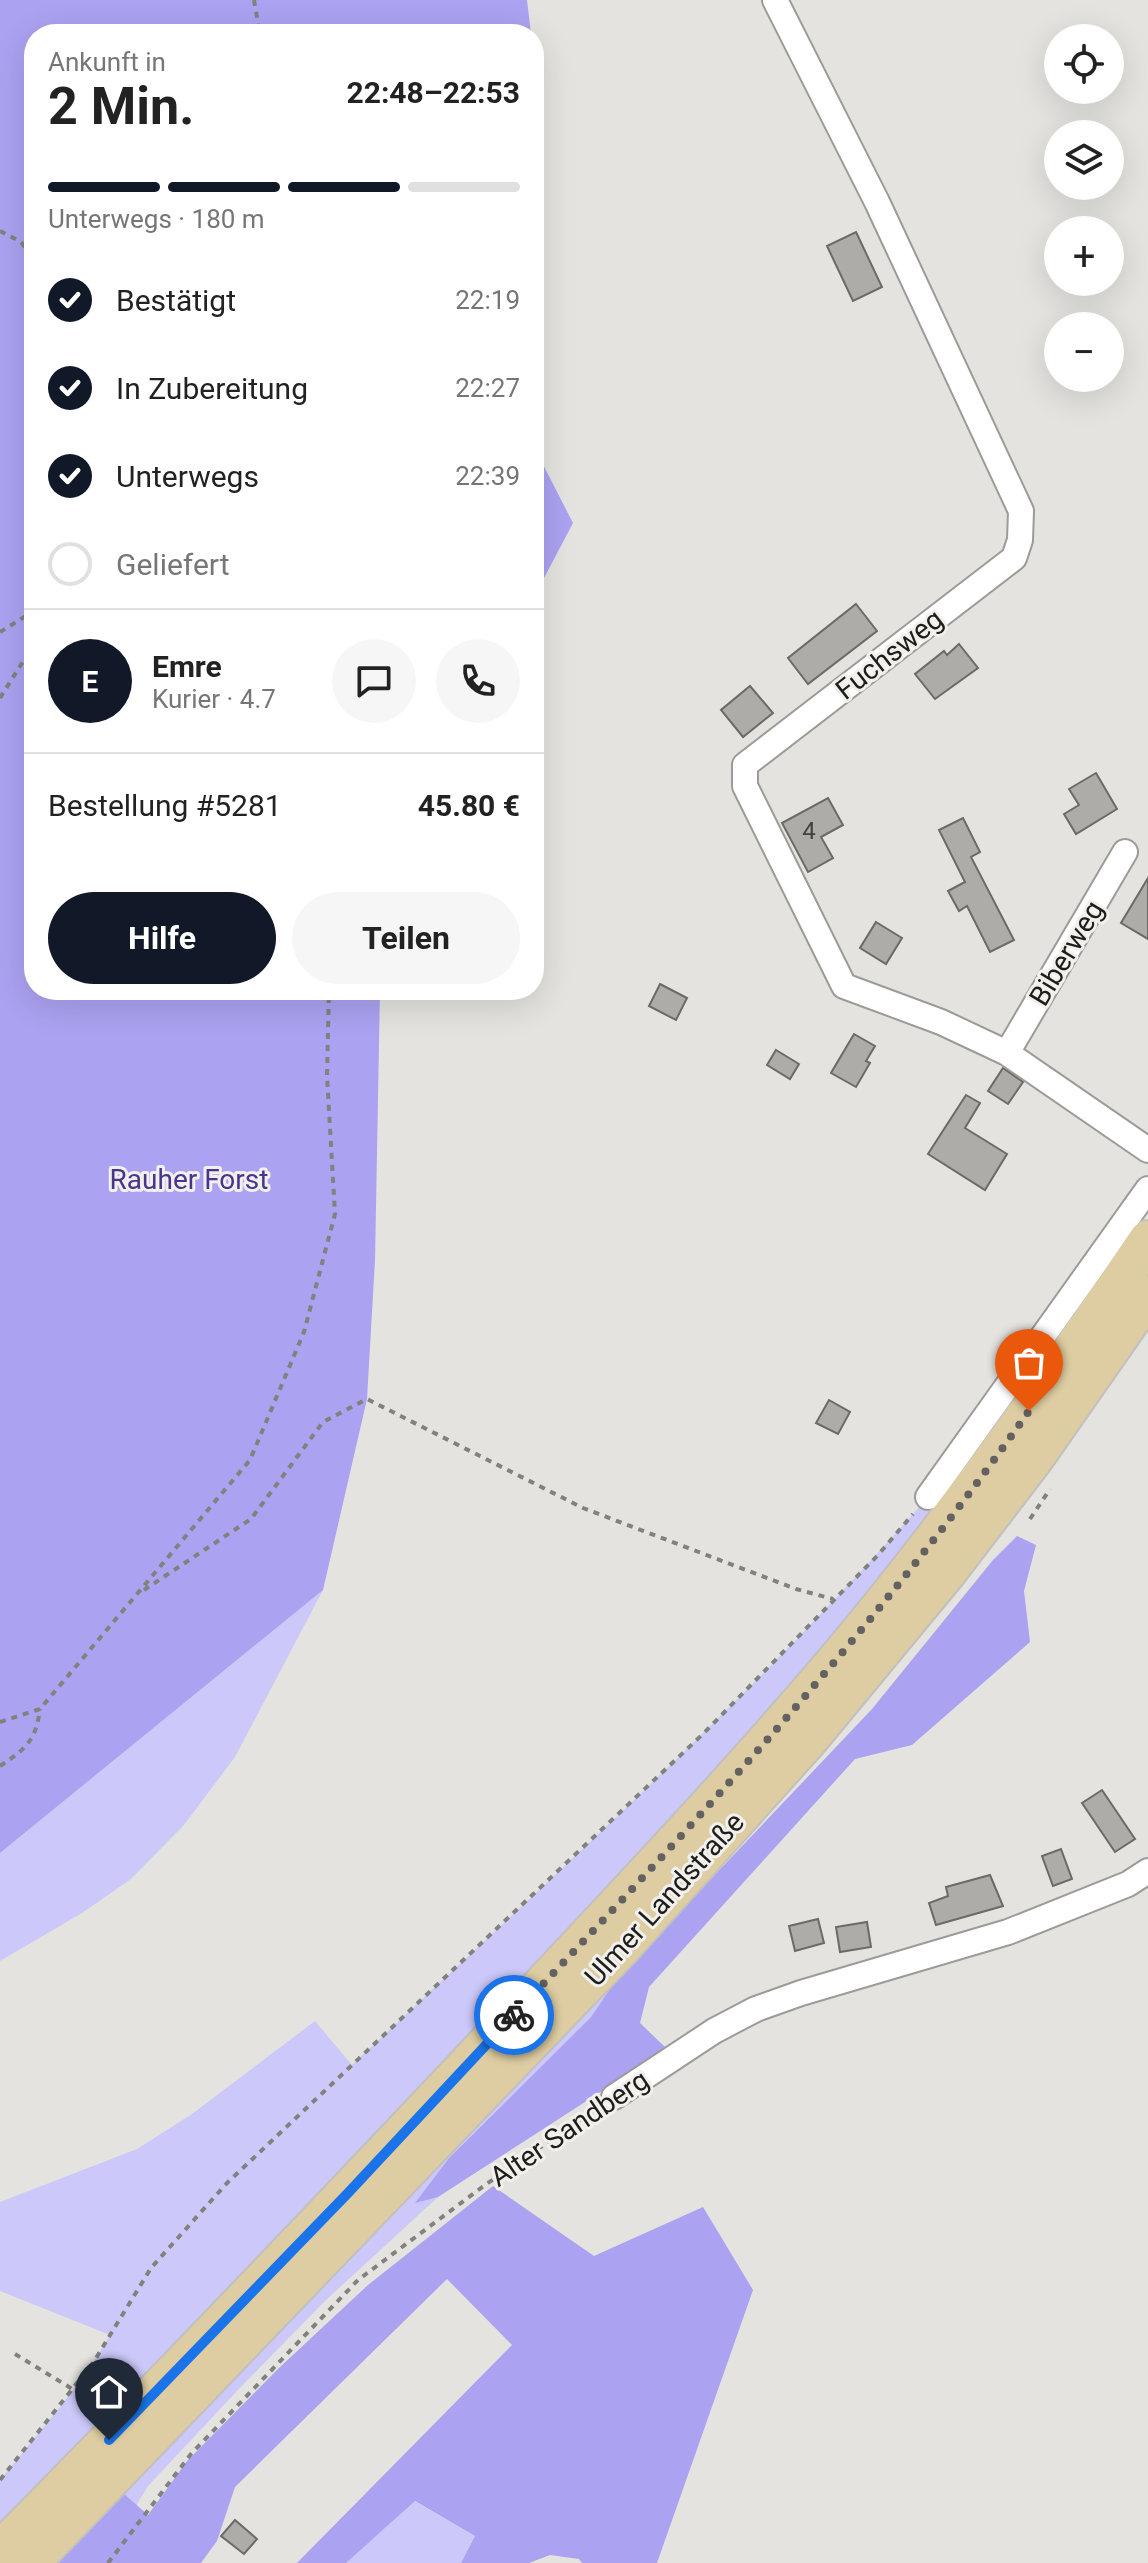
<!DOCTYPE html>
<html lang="de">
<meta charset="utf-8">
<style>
body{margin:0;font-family:Roboto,sans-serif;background:#f6f6f6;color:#222;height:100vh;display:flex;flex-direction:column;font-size:30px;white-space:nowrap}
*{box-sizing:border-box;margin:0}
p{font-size:26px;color:#767676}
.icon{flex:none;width:44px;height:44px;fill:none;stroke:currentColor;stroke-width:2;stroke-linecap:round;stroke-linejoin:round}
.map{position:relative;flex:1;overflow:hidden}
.details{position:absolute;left:24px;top:24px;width:520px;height:976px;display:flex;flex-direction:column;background:#fff;border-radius:32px;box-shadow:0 8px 32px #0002}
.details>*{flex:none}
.fabs{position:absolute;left:1044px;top:24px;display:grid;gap:16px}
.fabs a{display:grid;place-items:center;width:80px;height:80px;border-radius:50%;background:#fff;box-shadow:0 8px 32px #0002;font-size:40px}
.pin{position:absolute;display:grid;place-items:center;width:68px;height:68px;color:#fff;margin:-82px -34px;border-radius:50% 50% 50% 0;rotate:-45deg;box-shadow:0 0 8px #0007}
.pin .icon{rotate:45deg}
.courier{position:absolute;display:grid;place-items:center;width:80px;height:80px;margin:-40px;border:6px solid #1a73e8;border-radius:50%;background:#fff;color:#222;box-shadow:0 2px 10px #0007}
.headline em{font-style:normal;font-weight:700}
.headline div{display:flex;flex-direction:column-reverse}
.headline{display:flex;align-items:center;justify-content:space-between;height:136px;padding:0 24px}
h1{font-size:52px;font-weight:700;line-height:60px}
.bar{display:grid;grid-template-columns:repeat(4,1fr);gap:12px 8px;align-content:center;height:96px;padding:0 24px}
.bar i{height:10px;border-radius:6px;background:#e0e0e0}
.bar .active{background:#111827}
.bar p{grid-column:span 4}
.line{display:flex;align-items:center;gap:20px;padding:0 24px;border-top:2px solid #e0e0e0}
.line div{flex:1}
.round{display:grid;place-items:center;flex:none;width:84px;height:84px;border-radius:42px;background:#f6f6f6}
ol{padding:0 24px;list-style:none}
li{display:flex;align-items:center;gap:24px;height:88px}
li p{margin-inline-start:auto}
li .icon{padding:8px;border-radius:50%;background:#111827;color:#fff;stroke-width:4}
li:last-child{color:#767676}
li i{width:44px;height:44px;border:4px solid #e0e0e0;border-radius:50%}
.cta{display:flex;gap:16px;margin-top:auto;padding:16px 24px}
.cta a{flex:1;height:92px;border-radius:48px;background:#111827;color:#fff;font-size:32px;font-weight:700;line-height:92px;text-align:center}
.cta a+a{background:#f6f6f6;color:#222}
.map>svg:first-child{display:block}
.green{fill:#ccc9fa}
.forest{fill:#aba2f1}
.building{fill:#adaca8;stroke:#6c6a67;stroke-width:2}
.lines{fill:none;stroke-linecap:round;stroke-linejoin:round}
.minor-casing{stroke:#9d9b98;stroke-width:28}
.primary-casing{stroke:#c0c0bf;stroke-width:42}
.path{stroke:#81817e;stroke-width:4;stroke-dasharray:6 6;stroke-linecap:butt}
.minor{stroke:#fff;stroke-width:24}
.primary{stroke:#decda2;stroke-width:38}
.done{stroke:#636260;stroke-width:8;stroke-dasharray:0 14.4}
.route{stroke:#1a73e8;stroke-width:10}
.labels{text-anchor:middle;stroke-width:6;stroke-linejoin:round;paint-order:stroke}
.number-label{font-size:24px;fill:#41413e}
.street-label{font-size:28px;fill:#1d1d1b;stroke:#f1f0ec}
.park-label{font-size:28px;fill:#493590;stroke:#f1f0ec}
</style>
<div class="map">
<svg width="1148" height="2563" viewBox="0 0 1148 2563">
<rect width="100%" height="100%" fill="#e4e3df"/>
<path class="green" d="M 928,1497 L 943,1506 L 824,1655 L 445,2066 L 0,2527 L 0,2480 L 60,2407 L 93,2363 L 110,2335 L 0,2291 L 0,2202 L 137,2149 L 192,2114 L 315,2021 L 352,2065 C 548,1880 750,1700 928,1497 Z
M 323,1590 L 235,1757 L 184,1825 L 131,1879 L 82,1913 L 0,1961 L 0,1853 Z
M 618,1977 L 591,2017 L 449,2158 L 416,2202 L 438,2197 L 326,2300 L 236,2392 L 148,2486 L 136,2506 L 123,2493 Z
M 414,2501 L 475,2536 L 461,2563 L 346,2563 Z"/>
<path class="forest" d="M 0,0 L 527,0 L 531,34 L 34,34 L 34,990 L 380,990 L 375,1260 L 367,1399 L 323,1590 L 0,1853 Z
M 534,447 L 573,523 L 534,597 Z
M 1017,1536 L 1036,1545 L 1024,1591 L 1030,1642 L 912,1745 L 855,1759 L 649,1987 L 640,2023 L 667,2049 L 438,2197 L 415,2203 L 449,2158 L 591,2017 L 618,1977 L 872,1709 L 993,1560 Z
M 493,2186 L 594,2256 L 703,2207 L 753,2290 L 657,2563 L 582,2563 L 579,2559 L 550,2555 L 529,2563 L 461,2563 L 475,2536 L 415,2501 L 346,2563 L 297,2563 L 512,2345 L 447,2279 L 235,2487 L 217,2541 L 201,2563 L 55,2563 L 123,2493 L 148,2515 L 187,2461 L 279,2368 L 368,2285 Z"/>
<path class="building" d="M 856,232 L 882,287 L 853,301 L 827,246 Z
M 856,604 L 877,631 L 808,684 L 788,658 Z
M 959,644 L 978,668 L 935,699 L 915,674 L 944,651 L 947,655 Z
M 750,686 L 773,713 L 743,737 L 721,710 Z
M 1096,773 L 1117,809 L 1076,834 L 1064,814 L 1079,805 L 1069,789 Z
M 828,798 L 843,825 L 821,837 L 833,858 L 808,872 L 782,823 Z
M 963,818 L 980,852 L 971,857 L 1014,940 L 990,952 L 967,906 L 959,911 L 948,891 L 965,882 L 939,830 Z
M 1148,878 L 1148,939 L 1121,923 Z
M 876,922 L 902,938 L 886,964 L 860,948 Z
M 660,984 L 687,998 L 676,1020 L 649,1006 Z
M 854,1034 L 875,1046 L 866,1061 L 870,1063 L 856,1087 L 831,1073 Z
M 776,1050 L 799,1064 L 790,1079 L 767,1065 Z
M 1003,1068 L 1023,1082 L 1008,1104 L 988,1091 Z
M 966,1095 L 980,1103 L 965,1128 L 1007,1154 L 985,1190 L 928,1154 Z
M 829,1400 L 850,1412 L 838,1434 L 816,1423 Z
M 1102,1790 L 1135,1839 L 1115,1852 L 1082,1803 Z
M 1061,1849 L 1072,1879 L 1053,1886 L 1042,1856 Z
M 990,1875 L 1003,1906 L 936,1925 L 929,1903 L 948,1896 L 946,1887 Z
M 818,1919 L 824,1943 L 795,1951 L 789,1926 Z
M 867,1922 L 871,1947 L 840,1952 L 836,1927 Z
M 235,2520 L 257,2539 L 244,2554 L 221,2536 Z"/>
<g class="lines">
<g class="minor-casing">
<path id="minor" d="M 775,0 L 877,202 L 1021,511 L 1020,540 L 1014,558 L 745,765 L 745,786 L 844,986 L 941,1022 L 1007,1053 L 1148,1150
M 1007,1053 L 1125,852
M 928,1497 L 1148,1189
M 614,2097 L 714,2031 L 756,2009 L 801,1993 L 1008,1932 L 1128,1884 L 1148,1871"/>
</g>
<g class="primary-casing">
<path id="primary" d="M 0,2551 C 175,2374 346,2194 516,2013 C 630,1891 745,1770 852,1642 C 958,1514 1055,1378 1148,1240
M 30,2563 L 622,1947 L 808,1740 L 947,1572 L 1035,1457 L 1148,1295"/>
</g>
<path class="path" d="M 254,0 L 260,34
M 0,231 L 21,242 L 34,259
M 0,632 L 34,611
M 0,698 L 34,644
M 1030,1519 L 1050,1489
M 144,1590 L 251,1519 L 323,1422 L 367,1399 L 583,1508 L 796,1589 L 833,1599
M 0,1722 L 40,1709 L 250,1460 L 304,1332 L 335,1214 L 327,1076 L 329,990
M 0,1766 C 26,1749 36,1740 40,1709
M 15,2354 L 74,2390
M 0,2480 L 93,2363 L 151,2268 L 227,2183 L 704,1733 L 878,1555 L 913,1514
M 108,2563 L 191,2454 L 358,2280 L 485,2185 L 598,2108"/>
<use href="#minor" class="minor"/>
<use href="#primary" class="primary"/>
</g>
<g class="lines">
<path class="done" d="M 514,2015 C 696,1822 877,1628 1029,1411"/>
<path class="route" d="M 109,2440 L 348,2193 L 514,2015"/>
</g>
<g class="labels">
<g class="number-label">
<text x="809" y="839">4</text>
</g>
<g class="street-label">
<text transform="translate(889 654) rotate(-38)" y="10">Fuchsweg</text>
<text transform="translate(1066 953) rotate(-59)" y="10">Biberweg</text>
<text transform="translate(664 1899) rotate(-48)" y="10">Ulmer Landstraße</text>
<text transform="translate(569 2128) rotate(-34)" y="10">Alter Sandberg</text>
</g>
<g class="park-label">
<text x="189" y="1189">Rauher Forst</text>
</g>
</g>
</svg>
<div class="fabs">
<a><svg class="icon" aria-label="locate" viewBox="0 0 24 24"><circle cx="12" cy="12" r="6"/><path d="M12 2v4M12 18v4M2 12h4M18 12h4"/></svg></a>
<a><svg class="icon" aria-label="layers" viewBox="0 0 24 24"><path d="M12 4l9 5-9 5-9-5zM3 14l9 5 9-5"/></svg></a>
<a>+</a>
<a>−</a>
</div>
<div class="pin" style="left:1029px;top:1411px;background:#ea580c"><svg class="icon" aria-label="bag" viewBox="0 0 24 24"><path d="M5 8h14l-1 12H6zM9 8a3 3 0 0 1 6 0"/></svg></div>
<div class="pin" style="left:109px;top:2440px;background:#1f2937"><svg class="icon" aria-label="home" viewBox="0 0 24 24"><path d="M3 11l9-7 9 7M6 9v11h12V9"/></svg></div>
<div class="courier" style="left:514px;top:2015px"><svg class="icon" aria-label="bike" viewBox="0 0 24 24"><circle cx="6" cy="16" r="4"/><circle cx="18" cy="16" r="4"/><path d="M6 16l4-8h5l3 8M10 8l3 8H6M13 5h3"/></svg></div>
<section class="details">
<div class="headline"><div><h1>2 Min.</h1><p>Ankunft in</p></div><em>22:48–22:53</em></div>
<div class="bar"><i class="active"></i><i class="active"></i><i class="active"></i><i></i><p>Unterwegs · 180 m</p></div>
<ol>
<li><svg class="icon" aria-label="check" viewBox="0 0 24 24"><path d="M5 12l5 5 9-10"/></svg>Bestätigt<p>22:19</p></li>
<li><svg class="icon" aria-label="check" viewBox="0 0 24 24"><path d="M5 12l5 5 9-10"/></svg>In Zubereitung<p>22:27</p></li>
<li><svg class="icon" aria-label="check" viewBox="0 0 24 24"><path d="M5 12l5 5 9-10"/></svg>Unterwegs<p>22:39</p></li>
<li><i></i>Geliefert</li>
</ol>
<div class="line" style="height:144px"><b class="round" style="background:#111827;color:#fff">E</b><div><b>Emre</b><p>Kurier · 4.7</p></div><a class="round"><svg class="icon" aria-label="chat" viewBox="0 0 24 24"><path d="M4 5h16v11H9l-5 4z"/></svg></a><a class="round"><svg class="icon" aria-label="phone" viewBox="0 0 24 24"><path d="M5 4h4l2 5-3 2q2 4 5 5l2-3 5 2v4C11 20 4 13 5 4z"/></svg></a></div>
<div class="line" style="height:104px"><div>Bestellung #5281</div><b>45.80 €</b></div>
<div class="cta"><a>Hilfe</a><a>Teilen</a></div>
</section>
</div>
